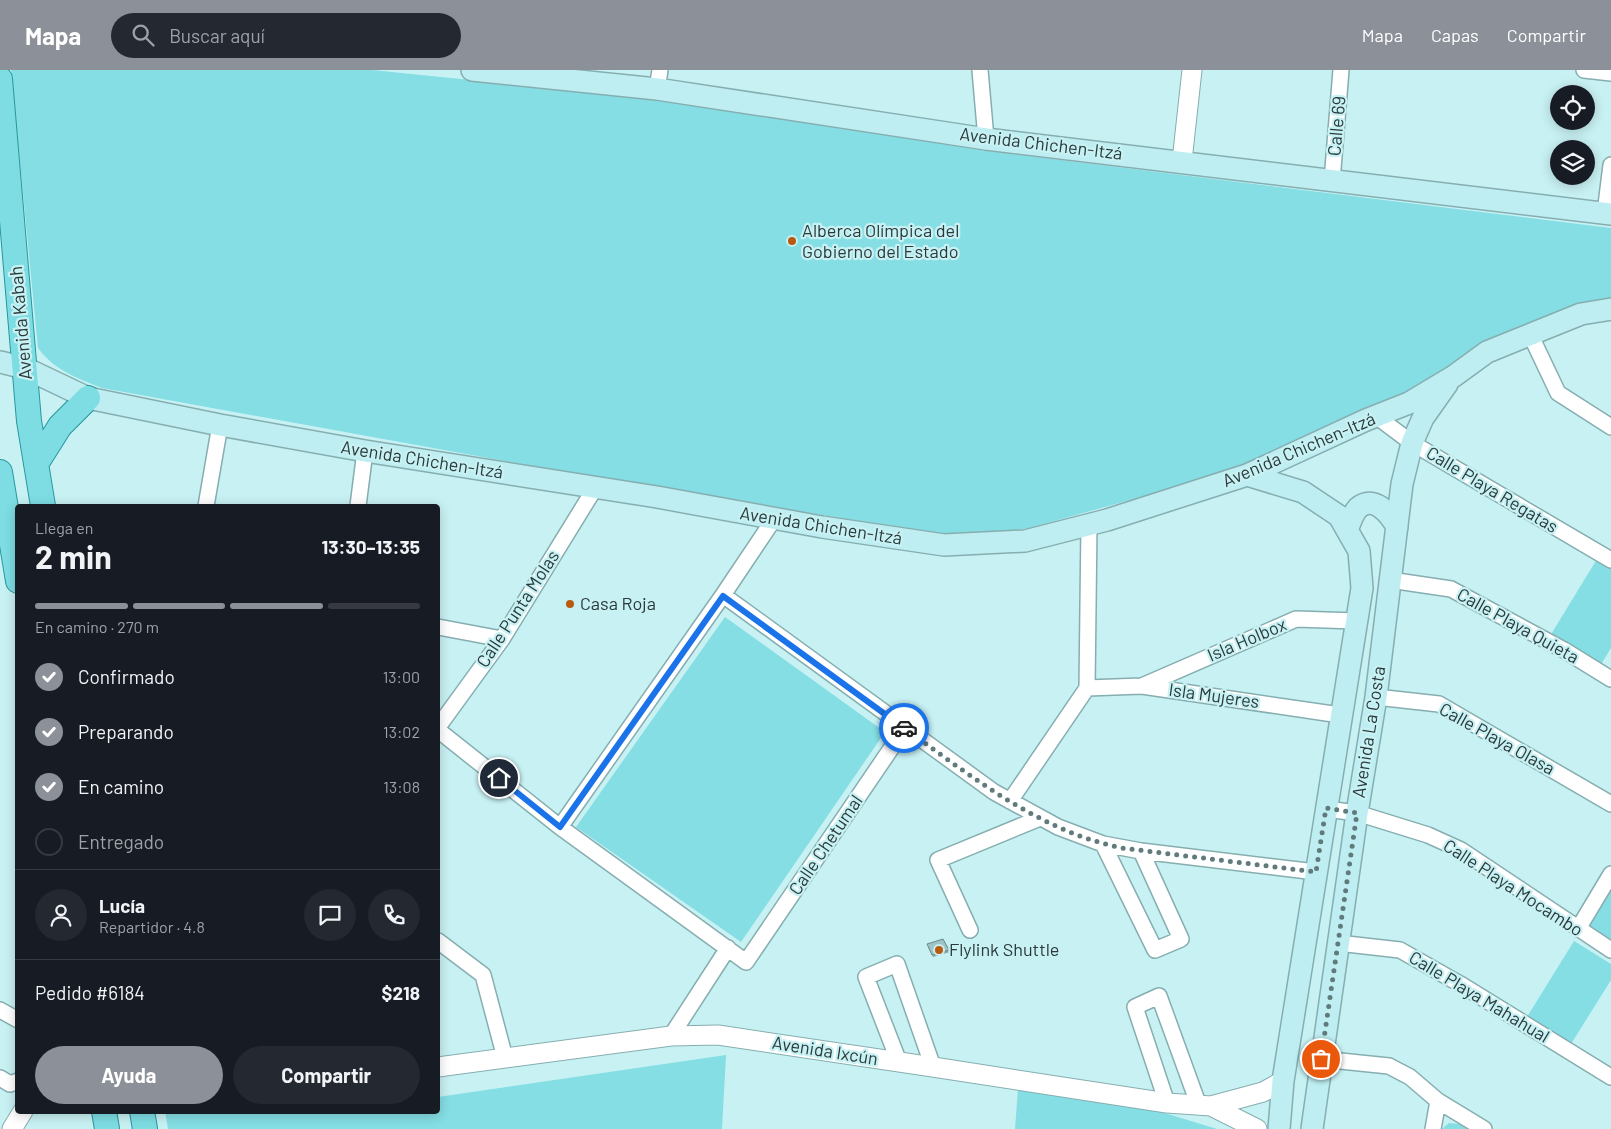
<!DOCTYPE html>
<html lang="es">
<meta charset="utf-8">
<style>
body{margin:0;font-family:Barlow,sans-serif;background:#242831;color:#f1f3f6;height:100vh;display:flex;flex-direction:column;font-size:19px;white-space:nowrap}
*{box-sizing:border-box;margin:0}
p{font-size:16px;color:#9ea1a6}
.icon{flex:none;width:28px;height:28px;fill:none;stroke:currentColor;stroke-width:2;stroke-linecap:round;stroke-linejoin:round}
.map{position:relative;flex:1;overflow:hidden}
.details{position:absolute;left:15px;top:434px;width:425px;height:610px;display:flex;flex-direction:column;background:#171b24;border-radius:5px;box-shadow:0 2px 12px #0003}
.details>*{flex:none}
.controls{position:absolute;left:1550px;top:15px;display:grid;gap:10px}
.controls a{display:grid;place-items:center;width:45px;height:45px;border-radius:50%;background:#171b24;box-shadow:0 2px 12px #0003;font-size:25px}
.pin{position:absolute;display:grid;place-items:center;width:42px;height:42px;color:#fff;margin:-21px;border:2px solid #fff;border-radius:50%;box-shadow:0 1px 5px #0007}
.courier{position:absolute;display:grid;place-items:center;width:50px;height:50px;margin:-25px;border:4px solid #1a73e8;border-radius:50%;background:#fff;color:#222;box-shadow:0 1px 6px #0007}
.overview em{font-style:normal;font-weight:700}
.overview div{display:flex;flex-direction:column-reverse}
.overview{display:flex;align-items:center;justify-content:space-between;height:85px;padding:0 20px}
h1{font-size:32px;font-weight:700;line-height:38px}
.bar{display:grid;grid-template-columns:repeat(4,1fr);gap:8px 5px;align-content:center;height:60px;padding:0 20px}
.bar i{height:6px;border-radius:4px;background:#363941}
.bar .selected{background:#8c9099}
.bar p{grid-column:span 4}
.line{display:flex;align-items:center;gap:12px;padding:0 20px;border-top:1px solid #363941}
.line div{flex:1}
.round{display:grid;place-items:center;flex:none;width:52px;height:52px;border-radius:26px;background:#242831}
ol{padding:0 20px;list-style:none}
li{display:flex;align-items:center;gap:15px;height:55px}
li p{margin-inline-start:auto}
li .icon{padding:5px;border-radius:50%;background:#8c9099;color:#fff;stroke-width:4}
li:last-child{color:#9ea1a6}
li i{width:28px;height:28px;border:2px solid #363941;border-radius:50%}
.action{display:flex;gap:10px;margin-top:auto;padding:10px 20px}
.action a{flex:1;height:58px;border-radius:30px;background:#8c9099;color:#fff;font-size:20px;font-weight:700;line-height:58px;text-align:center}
.action a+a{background:#242831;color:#f1f3f6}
header{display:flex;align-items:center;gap:30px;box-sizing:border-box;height:70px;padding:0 25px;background:#8c9099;color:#fff}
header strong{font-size:24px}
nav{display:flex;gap:28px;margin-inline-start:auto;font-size:18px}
.search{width:350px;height:45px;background:#242831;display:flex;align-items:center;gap:12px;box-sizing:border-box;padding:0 18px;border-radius:28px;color:#9ea1a6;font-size:19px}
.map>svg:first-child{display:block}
.green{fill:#84dee4}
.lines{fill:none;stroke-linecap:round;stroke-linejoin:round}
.minor-casing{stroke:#86aeb0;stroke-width:18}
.tertiary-casing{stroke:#86aeb0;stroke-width:21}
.secondary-casing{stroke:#86aeb0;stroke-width:24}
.primary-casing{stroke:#27969c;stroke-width:26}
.minor{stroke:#fff;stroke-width:15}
.tertiary{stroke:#fff;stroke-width:19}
.secondary{stroke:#beeef1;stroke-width:21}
.primary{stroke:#7ddde3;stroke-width:24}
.wall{fill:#87a9ab}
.building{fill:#9dc4c7;stroke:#6e898b}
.done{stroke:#617a7c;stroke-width:5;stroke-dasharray:0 9}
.route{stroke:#1a73e8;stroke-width:6}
.poi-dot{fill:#b95a0e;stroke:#c8f1f4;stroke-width:2}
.labels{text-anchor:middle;stroke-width:4.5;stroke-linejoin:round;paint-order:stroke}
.street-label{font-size:18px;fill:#2a3a3b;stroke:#c8f1f4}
.poi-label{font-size:18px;fill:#2a3a3b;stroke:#c8f1f4;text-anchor:start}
</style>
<header>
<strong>Mapa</strong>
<div class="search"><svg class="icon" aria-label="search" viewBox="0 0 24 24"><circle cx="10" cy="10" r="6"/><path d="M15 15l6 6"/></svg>Buscar aquí</div>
<nav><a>Mapa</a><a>Capas</a><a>Compartir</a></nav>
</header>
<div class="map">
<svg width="1611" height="1059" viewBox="0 0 1611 1059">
<rect width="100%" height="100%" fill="#c8f1f4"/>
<path class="green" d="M 11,0 L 372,0 L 658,29 L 987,81 L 1611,158 L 1611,230 L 1488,272 L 1380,337 L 1242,399 L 1029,458 L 996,463 L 945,467 L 847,449 L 658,419 L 102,318 C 77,308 54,300 38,278 Z
M 1597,489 L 1611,497 L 1611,578 L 1600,596 L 1550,566 Z
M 725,547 L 885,662 L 741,872 L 576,757 Z
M 1611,810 L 1611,870 L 1585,855 Z
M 1574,871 L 1611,894 L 1611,910 L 1571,974 L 1527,947 Z
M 726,985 L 722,1059 L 168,1059 L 165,1041 L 438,1041 L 438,1027 Z
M 1018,1019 L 1155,1040 L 1217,1059 L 1015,1059 Z
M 1449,1053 L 1459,1054 L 1467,1059 L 1442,1059 Z"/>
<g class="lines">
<g class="minor-casing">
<path id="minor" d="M 980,0 L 986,69
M 1584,0 L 1611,3
M 657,19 L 660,0
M 1332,111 L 1341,0
M 1605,143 L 1611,95
M 1530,264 L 1558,323 L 1611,357
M 1376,346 L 1412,373 L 1611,490
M 206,436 L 220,355
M 358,436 L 365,381
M 1390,510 L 1451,519 L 1564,580 L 1611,609
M 723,525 L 994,722 L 1058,757 L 1103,774 L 1141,781 L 1316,802
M 438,557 L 502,569
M 1142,616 L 1296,549 L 1356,551
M 1087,618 L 1142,616 L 1340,645
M 1376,627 L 1439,634 L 1611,734
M 438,657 L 502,569 L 595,418
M 438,660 L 560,757 L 746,892 L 905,658
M 1010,731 L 1087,618 L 1089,454
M 1326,739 L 1357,743 L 1428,765 L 1461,780 L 1611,880
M 560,757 L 723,525 L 774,449
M 1103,774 L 1155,880 L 1181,869 L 1141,781
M 1578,859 L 1611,804
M 970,860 L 938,790 L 1040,748
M 438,871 L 483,905 L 505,988
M 1338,873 L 1400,880 L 1460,914 L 1611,1007
M 0,940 L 18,950
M 671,966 L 728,878
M 1321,989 L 1389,996 L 1410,1007 L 1438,1031 L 1484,1059
M 899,992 L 866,907 L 897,894 L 933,997
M 0,1008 L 10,1014 L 18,1011
M 1167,1033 L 1135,937 L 1159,926 L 1199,1036
M 1433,1059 L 1438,1031"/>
</g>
<g class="tertiary-casing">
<path id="tertiary" d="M 1182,91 L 1192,0
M 438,997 L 671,966 L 718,965 L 933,997 L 1167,1033 L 1211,1036 L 1263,1022 L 1283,1011
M 1211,1036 L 1257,1059
M 12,1059 L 23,1041"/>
</g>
<g class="secondary-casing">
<path id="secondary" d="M 472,0 L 657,19 L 986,69 L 1611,144
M 0,292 L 25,298 L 88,328 L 220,355 L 365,381 L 657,427 L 822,457 L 944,475 L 1025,471 L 1107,450 L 1247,405 L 1366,350 L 1409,333 L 1454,306 L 1487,282 L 1581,244 L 1611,239
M 1247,405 L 1303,422 L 1339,446 L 1359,481 L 1362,518 L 1283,1011 L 1279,1059
M 1347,460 C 1350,453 1353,443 1358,438 C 1374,424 1390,444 1397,457
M 1312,1059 L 1357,743 L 1376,627 L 1402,414 L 1412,373 L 1423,348 L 1447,314"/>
</g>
<g class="primary-casing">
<path id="primary" d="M 0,9 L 29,351 L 43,436
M 36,394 L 60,356 L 88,328
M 0,402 L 18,511
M 104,1041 L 107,1059
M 142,1041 L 145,1059"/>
</g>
<use href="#minor" class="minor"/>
<use href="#tertiary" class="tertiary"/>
<use href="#secondary" class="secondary"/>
<use href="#primary" class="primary"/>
</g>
<path class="wall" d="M 943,869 L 950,882 L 933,887 L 928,877 Z"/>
<path class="building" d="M 943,869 L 949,880 L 932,885 L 927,874 Z"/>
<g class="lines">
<path class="done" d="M 904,658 C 971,706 1039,761 1122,778 L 1316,802 L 1326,738 L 1357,743 L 1321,989"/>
<path class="route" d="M 499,708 L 560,757 L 723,526 L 904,658"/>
</g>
<g class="poi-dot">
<circle cx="792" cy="171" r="5"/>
<circle cx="570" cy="534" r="5"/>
<circle cx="939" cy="880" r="5"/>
</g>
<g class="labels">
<g class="street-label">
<text transform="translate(1337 56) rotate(-85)" y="6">Calle 69</text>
<text transform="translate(1041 74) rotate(7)" y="6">Avenida Chichen-Itzá</text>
<text transform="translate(21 253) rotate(-95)" y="6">Avenida Kabah</text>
<text transform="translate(1299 380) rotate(-23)" y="6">Avenida Chichen-Itzá</text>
<text transform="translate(422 390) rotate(9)" y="6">Avenida Chichen-Itzá</text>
<text transform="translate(1492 420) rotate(31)" y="6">Calle Playa Regatas</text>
<text transform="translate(821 456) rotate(9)" y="6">Avenida Chichen-Itzá</text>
<text transform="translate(518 539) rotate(-57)" y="6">Calle Punta Molas</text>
<text transform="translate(1518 556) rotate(29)" y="6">Calle Playa Quieta</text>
<text transform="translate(1247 570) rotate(-23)" y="6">Isla Holbox</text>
<text transform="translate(1214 626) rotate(8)" y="6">Isla Mujeres</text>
<text transform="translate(1369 662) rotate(-81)" y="6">Avenida La Costa</text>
<text transform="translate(1497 669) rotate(29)" y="6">Calle Playa Olasa</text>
<text transform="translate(826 775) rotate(-56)" y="6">Calle Chetumal</text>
<text transform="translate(1513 818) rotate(33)" y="6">Calle Playa Mocambo</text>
<text transform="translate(1479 927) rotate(31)" y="6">Calle Playa Mahahual</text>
<text transform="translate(825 981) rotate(9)" y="6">Avenida Ixcún</text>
</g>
<g class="poi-label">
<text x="802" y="167">Alberca Olímpica del<tspan x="802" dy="21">Gobierno del Estado</tspan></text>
<text x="580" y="540">Casa Roja</text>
<text x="949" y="886">Flylink Shuttle</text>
</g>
</g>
</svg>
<div class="controls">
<a><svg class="icon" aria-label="locate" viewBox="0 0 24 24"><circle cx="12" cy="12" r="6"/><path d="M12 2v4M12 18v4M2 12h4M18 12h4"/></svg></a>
<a><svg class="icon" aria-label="layers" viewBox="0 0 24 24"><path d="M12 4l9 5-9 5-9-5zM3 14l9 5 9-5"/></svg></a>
</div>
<div class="pin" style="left:1321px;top:989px;background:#ea580c"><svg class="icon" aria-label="bag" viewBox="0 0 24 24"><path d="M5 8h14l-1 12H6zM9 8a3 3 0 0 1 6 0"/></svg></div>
<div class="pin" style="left:499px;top:708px;background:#1f2937"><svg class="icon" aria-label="home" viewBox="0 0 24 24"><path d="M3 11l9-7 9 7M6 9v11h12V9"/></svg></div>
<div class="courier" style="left:904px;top:658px"><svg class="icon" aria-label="car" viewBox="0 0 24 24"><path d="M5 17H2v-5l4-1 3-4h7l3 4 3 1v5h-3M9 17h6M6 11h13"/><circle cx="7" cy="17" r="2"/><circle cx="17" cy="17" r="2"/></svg></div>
<section class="details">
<div class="overview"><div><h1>2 min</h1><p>Llega en</p></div><em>13:30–13:35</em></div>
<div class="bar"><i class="selected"></i><i class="selected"></i><i class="selected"></i><i></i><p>En camino · 270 m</p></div>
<ol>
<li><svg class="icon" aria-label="check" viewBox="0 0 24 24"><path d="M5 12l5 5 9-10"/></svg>Confirmado<p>13:00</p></li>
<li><svg class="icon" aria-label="check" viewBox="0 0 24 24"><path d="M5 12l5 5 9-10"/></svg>Preparando<p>13:02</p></li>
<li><svg class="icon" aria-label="check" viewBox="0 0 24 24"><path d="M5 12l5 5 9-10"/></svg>En camino<p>13:08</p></li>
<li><i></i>Entregado</li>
</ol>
<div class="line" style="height:90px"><a class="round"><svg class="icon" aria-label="person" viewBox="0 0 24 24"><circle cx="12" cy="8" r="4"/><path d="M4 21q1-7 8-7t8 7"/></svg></a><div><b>Lucía</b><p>Repartidor · 4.8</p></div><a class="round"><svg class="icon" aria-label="chat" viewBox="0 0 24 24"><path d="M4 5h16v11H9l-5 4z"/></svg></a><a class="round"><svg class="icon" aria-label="phone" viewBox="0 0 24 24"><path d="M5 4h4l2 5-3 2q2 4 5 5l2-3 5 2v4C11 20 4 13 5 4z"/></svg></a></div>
<div class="line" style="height:65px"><div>Pedido #6184</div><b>$218</b></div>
<div class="action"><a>Ayuda</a><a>Compartir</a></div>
</section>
</div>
